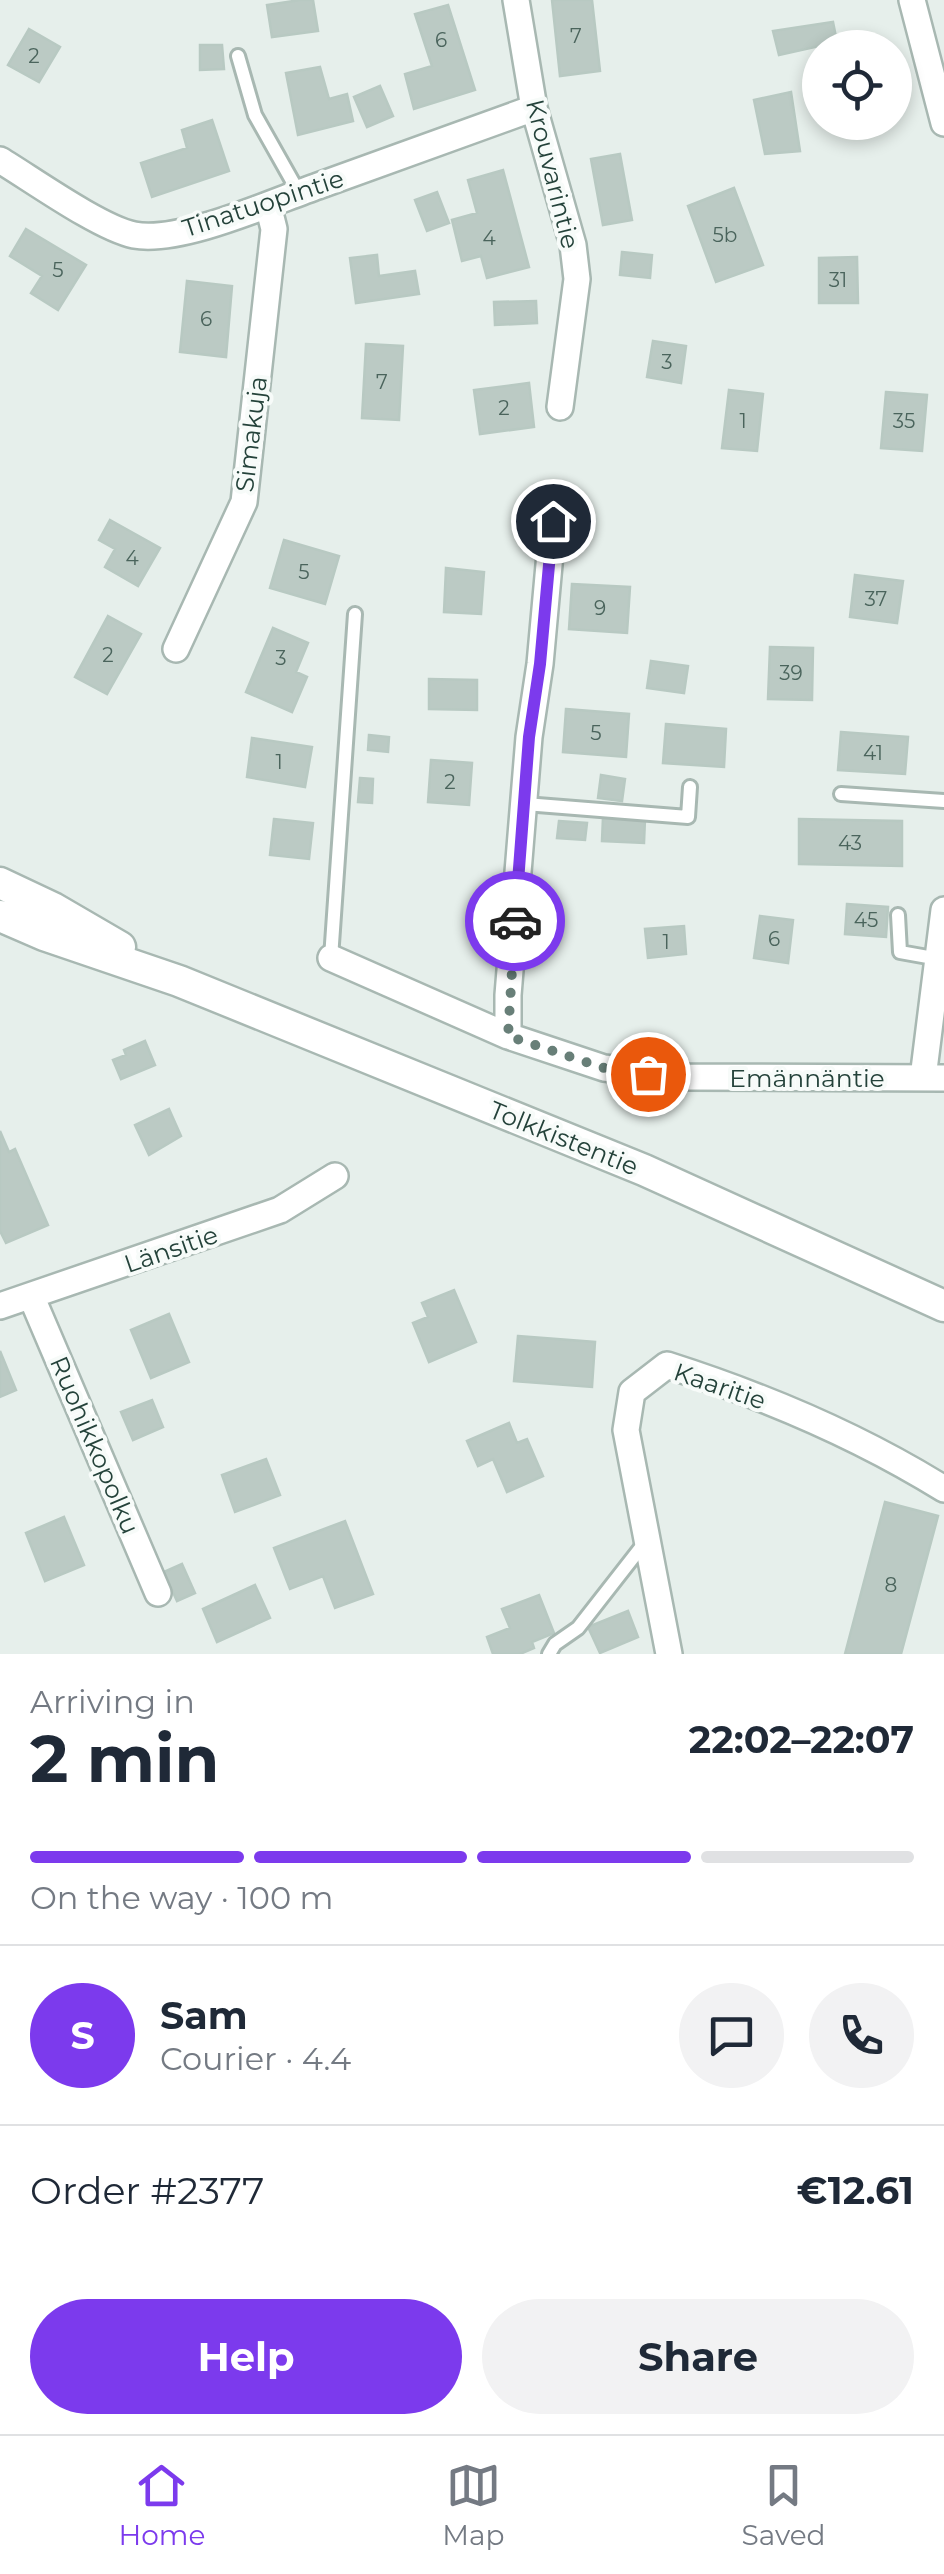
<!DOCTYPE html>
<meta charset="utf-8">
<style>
body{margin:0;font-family:Montserrat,sans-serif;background:#f2f2f3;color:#1f2937;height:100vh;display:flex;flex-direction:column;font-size:38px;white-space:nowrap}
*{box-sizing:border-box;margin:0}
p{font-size:32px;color:#747a83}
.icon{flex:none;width:55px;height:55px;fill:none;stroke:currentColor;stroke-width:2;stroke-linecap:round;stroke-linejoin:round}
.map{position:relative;height:1654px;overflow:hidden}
.sheet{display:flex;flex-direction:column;background:#fff;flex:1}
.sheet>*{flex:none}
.controls{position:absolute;left:802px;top:30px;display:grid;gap:20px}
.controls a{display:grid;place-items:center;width:110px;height:110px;border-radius:50%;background:#fff;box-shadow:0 5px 15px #0003;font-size:50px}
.pin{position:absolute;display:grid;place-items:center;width:85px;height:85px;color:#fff;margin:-42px;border:5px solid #fff;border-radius:50%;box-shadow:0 2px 10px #0007}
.courier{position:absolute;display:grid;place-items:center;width:100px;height:100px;margin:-50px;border:8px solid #7c3aed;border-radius:50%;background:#fff;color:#222;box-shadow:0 2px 12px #0007}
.headline em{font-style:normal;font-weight:700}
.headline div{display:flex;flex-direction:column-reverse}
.headline{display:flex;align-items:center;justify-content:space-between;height:170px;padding:0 30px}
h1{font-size:65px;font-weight:700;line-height:75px}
.bar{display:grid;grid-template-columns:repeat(4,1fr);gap:15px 10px;align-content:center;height:120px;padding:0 30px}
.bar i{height:12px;border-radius:8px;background:#e0e1e3}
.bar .selected{background:#7c3aed}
.bar p{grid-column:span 4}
.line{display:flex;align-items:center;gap:25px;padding:0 30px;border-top:2px solid #e0e1e3}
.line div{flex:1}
.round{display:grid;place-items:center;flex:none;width:105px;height:105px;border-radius:52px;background:#f2f2f3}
.button{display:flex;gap:20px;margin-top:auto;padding:20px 30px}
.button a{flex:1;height:115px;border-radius:60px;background:#7c3aed;color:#fff;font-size:40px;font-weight:700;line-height:115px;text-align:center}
.button a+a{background:#f2f2f3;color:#1f2937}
.menu{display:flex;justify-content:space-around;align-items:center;height:140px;border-top:2px solid #e0e1e3;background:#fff;font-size:28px;color:#747a83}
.menu a{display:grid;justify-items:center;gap:5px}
.menu .selected{color:#7c3aed}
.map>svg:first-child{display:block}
.building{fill:#bbcac4;stroke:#b8c9c2;stroke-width:2.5}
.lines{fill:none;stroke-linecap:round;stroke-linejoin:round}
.service-casing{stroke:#a8b8b2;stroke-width:18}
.minor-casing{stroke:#a8b8b2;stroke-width:30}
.tertiary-casing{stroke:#a8b8b2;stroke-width:35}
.service{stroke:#fff;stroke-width:12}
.minor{stroke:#fff;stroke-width:25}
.tertiary{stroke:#fff;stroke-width:30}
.done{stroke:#687f78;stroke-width:10;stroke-dasharray:0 18}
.route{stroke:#7c3aed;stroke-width:12}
.labels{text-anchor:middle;stroke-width:8;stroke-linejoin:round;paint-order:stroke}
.number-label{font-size:20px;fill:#4a645c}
.street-label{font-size:25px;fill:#24423a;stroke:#f7fbf9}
</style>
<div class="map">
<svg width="944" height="1654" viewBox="0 0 944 1654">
<rect width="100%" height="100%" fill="#e6efeb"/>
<path class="building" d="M 300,0 L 313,0 L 318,31 L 272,37 L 267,5 Z
M 552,0 L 592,0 L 600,71 L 560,76 Z
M 448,5 L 475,90 L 414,109 L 405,74 L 432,66 L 415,14 Z
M 833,22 L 837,42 L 779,55 L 773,31 Z
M 29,29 L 60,47 L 39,82 L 8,65 Z
M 200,45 L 222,45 L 224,69 L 200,70 Z
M 320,67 L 329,99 L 347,94 L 353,121 L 298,135 L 286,73 Z
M 380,86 L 393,116 L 367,127 L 354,97 Z
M 791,92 L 800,151 L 765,154 L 754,100 Z
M 212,120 L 229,171 L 152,197 L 141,163 L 187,148 L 182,130 Z
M 620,154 L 632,220 L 603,225 L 591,159 Z
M 503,170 L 529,267 L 487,278 L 481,256 L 462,261 L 452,220 L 477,213 L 468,180 Z
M 734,188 L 763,265 L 716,282 L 688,206 Z
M 437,192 L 449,223 L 427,231 L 415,200 Z
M 26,229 L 86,265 L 58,310 L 31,293 L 42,276 L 10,256 Z
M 622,252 L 652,255 L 650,278 L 620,275 Z
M 377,255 L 379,276 L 415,271 L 419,294 L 356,303 L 350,258 Z
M 857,257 L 858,303 L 819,303 L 819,258 Z
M 187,281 L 232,286 L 226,357 L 180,352 Z
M 536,301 L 537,323 L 495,325 L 494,302 Z
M 653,341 L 686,346 L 681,383 L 647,377 Z
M 366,344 L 403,346 L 399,420 L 362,418 Z
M 529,383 L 534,427 L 480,434 L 474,390 Z
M 729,390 L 763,394 L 757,451 L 722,448 Z
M 886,392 L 927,395 L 922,451 L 881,448 Z
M 110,520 L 160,548 L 138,586 L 105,567 L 115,549 L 99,540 Z
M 284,540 L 339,556 L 325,604 L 270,588 Z
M 446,568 L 484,572 L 481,614 L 444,612 Z
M 855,575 L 903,581 L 897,623 L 850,617 Z
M 572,584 L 630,587 L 627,633 L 569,629 Z
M 108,616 L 141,634 L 107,694 L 75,677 Z
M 273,628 L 308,643 L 296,672 L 307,677 L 292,712 L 246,692 Z
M 770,647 L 813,648 L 812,700 L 768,699 Z
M 651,661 L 688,666 L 684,693 L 647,688 Z
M 429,679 L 477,680 L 477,710 L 429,709 Z
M 566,709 L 629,714 L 626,757 L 563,752 Z
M 666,724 L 726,729 L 724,767 L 663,763 Z
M 841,732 L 908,737 L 905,774 L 838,770 Z
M 369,735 L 389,737 L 388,752 L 368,750 Z
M 252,738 L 312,747 L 305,787 L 247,777 Z
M 431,760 L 472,763 L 469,805 L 428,802 Z
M 601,775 L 625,779 L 622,801 L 598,798 Z
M 360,778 L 373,779 L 372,803 L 358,802 Z
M 603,817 L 645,819 L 644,843 L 602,841 Z
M 274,819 L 313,823 L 309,859 L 270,855 Z
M 799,819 L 902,821 L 902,866 L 799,864 Z
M 559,821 L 587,823 L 585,840 L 557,838 Z
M 847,904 L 888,907 L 886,937 L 845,934 Z
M 760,916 L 793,920 L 788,963 L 754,958 Z
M 684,926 L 686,954 L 648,958 L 645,929 Z
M 145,1041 L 155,1065 L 121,1079 L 113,1060 L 126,1055 L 124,1050 Z
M 169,1109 L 181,1136 L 149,1155 L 135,1125 Z
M 0,1131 L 9,1152 L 15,1149 L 48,1225 L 6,1243 L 0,1231 Z
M 454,1290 L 476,1342 L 429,1362 L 413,1323 L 428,1317 L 422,1303 Z
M 169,1314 L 189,1362 L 151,1378 L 131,1330 Z
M 518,1336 L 595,1342 L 592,1387 L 514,1381 Z
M 0,1351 L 16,1390 L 0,1397 Z
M 152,1400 L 163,1427 L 133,1440 L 121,1412 Z
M 509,1423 L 517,1443 L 527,1439 L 543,1476 L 507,1492 L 493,1459 L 478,1466 L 467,1441 Z
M 266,1459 L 280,1495 L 235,1512 L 222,1475 Z
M 885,1502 L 938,1516 L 901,1654 L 845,1654 Z
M 64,1517 L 84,1565 L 45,1581 L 26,1533 Z
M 345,1521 L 373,1594 L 335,1608 L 323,1576 L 290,1589 L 274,1548 Z
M 182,1564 L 195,1593 L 177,1601 L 164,1572 Z
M 255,1585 L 270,1618 L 217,1642 L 203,1609 Z
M 539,1595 L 554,1633 L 532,1642 L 534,1648 L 520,1654 L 493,1654 L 487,1637 L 510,1628 L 502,1609 Z
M 628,1611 L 638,1637 L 600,1653 L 588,1627 Z"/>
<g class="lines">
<g class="service-casing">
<path id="service" d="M 238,56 L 255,115 L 299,193
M 841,794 L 944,801
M 525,804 L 688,817 L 690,787
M 898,915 L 900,952 L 939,959
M 331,958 L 355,614
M 549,1654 L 555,1644 L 578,1628 L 646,1541"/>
</g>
<g class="minor-casing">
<path id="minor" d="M 516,0 L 534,108 L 573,245 L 577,279 L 560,407
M 912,0 L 944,123
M 0,160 C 33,180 100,228 134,235 C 180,244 272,202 318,186 C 390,160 462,134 534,108
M 176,649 L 244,502 L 274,229 L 268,205
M 331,958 L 508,1036 L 604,1068 L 687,1077 L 944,1078
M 508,1036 L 508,995 L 529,737 L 540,664 L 553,521
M 923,1078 L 944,910
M 32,1298 L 158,1593
M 0,1306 L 280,1210 L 335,1176
M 669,1654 L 626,1430 L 632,1392 L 667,1365 C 764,1396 857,1435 944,1489"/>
</g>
<g class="tertiary-casing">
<path id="tertiary" d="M 0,883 L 53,908 L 120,947
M 0,916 L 44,935 L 179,981 L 644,1170 L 944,1306"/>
</g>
<use href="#service" class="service"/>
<use href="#minor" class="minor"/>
<use href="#tertiary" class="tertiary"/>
</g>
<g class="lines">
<path class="done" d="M 515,921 L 508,1036 L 604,1068 L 648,1074"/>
<path class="route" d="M 515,921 L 529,737 L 540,664 L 553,521"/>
</g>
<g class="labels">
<g class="number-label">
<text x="576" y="43">7</text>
<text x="441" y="47">6</text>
<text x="34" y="63">2</text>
<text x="725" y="242">5b</text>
<text x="489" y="245">4</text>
<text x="58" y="277">5</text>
<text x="838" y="287">31</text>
<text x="206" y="326">6</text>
<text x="667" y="369">3</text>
<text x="382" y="389">7</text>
<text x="504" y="415">2</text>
<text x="743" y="428">1</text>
<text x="904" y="428">35</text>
<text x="132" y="565">4</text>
<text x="304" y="579">5</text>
<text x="876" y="606">37</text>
<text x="600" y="615">9</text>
<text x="108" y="662">2</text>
<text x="281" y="665">3</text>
<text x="791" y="680">39</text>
<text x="596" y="740">5</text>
<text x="873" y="760">41</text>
<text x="279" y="769">1</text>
<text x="450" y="789">2</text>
<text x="850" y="850">43</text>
<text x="866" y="927">45</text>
<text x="774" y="946">6</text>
<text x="666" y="949">1</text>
<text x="891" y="1592">8</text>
</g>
<g class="street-label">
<text transform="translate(553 174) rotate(76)" y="9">Krouvarintie</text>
<text transform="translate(263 203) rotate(-18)" y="9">Tinatuopintie</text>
<text transform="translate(251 434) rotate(-83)" y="9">Simakuja</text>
<text x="807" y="1087">Emännäntie</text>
<text transform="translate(564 1138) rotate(22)" y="9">Tolkkistentie</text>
<text transform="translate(171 1249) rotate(-19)" y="9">Länsitie</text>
<text transform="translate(720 1386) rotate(19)" y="9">Kaaritie</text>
<text transform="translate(95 1445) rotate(67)" y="9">Ruohikkopolku</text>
</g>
</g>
</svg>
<div class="controls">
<a><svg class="icon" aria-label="locate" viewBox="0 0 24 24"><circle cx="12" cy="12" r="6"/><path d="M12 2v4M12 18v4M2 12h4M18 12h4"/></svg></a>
</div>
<div class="pin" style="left:648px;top:1074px;background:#ea580c"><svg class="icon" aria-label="bag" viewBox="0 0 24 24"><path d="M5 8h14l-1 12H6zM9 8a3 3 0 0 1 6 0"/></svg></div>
<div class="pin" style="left:553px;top:521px;background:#1f2937"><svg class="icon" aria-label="home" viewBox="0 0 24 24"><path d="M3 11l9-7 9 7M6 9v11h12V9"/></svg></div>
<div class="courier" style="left:515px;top:921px"><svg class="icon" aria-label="car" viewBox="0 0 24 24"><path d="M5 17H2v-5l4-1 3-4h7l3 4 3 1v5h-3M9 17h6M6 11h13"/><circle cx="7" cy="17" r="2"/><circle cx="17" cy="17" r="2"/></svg></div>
</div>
<section class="sheet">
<div class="headline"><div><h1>2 min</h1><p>Arriving in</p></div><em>22:02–22:07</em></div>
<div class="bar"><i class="selected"></i><i class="selected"></i><i class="selected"></i><i></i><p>On the way · 100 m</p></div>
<div class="line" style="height:180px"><b class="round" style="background:#7c3aed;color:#fff">S</b><div><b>Sam</b><p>Courier · 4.4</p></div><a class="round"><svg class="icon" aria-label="chat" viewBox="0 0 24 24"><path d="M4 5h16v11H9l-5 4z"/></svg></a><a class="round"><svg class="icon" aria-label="phone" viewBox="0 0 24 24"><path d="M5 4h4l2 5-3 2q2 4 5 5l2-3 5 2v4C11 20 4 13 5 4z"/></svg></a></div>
<div class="line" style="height:130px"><div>Order #2377</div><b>€12.61</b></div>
<div class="button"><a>Help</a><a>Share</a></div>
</section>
<nav class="menu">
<a class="selected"><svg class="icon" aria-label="home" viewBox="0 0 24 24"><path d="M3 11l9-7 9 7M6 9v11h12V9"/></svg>Home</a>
<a><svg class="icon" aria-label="map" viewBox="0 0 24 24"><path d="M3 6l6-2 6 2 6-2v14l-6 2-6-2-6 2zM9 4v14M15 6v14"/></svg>Map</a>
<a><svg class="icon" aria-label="saved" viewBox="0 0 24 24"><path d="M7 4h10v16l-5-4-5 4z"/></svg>Saved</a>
</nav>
